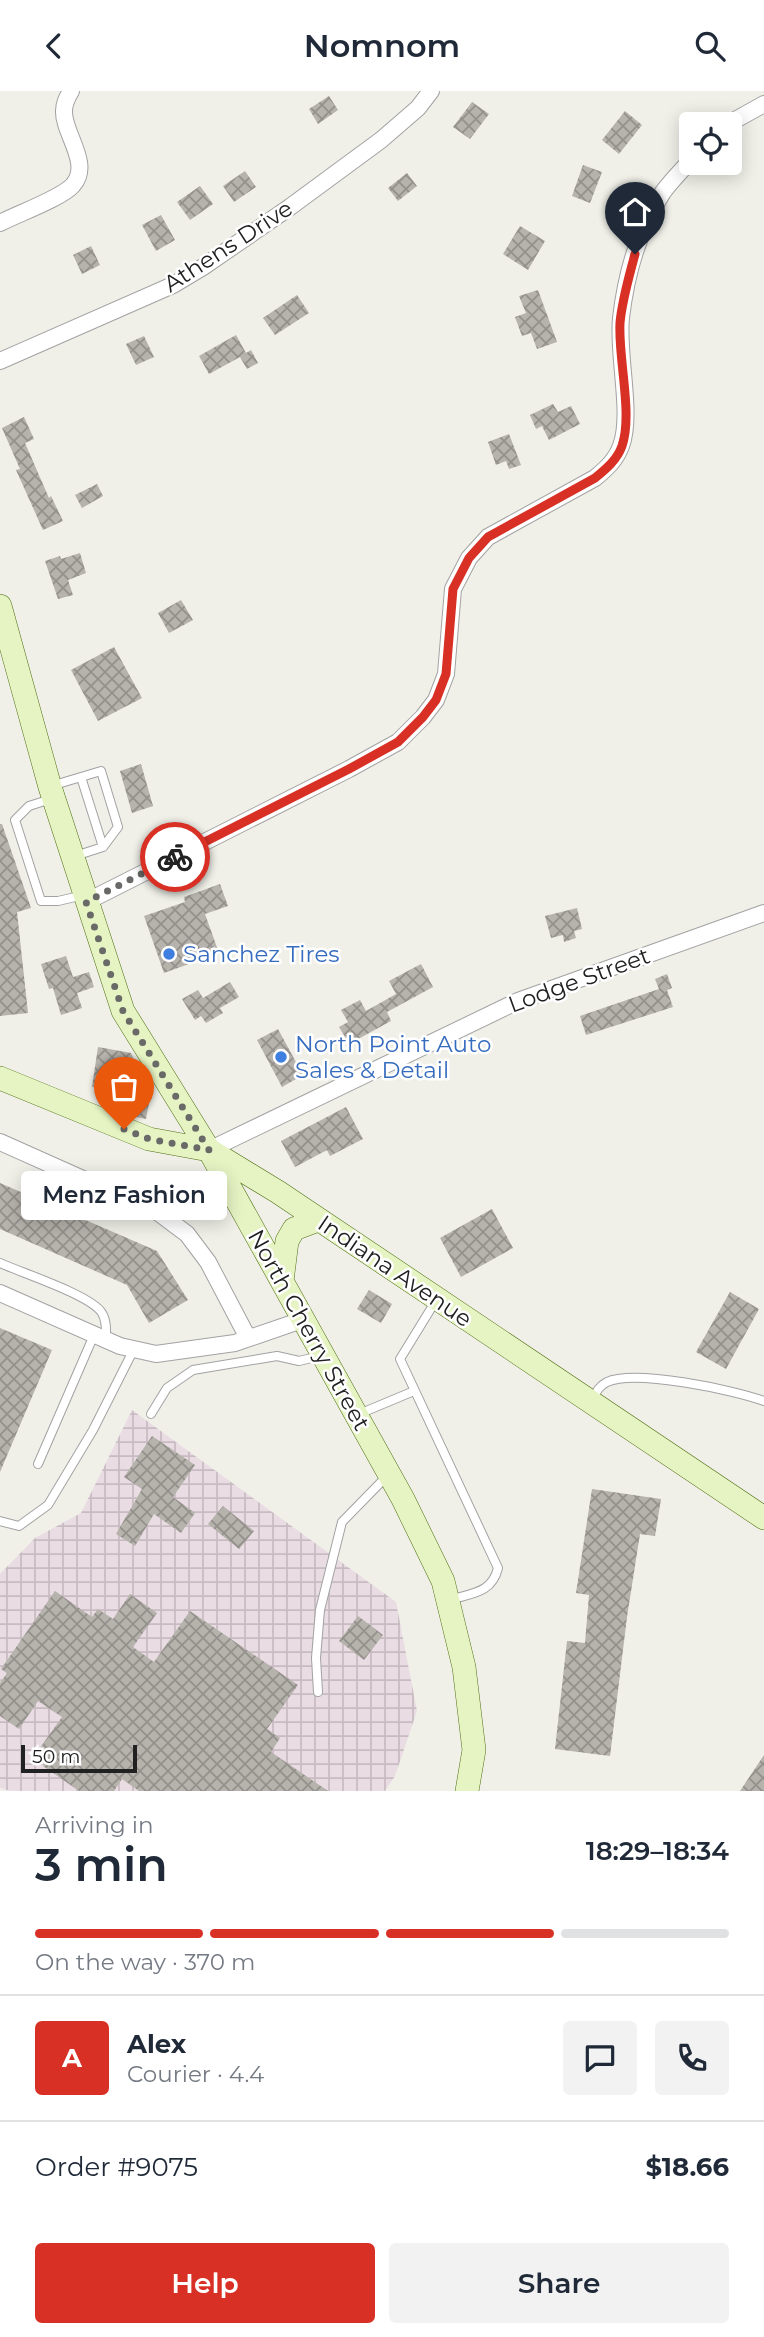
<!DOCTYPE html>
<meta charset="utf-8">
<style>
body{margin:0;font-family:Montserrat,sans-serif;background:#f2f2f3;color:#1f2937;height:100vh;display:flex;flex-direction:column;font-size:26px;white-space:nowrap}
*{box-sizing:border-box;margin:0}
p{font-size:23px;color:#747a83}
.icon{flex:none;width:38px;height:38px;fill:none;stroke:currentColor;stroke-width:2;stroke-linecap:round;stroke-linejoin:round}
.map{position:relative;height:1700px;overflow:hidden}
.side{display:flex;flex-direction:column;background:#fff;flex:1}
.side>*{flex:none}
.tools{position:absolute;left:679px;top:21px;display:grid;gap:14px}
.tools a{display:grid;place-items:center;width:63px;height:63px;border-radius:7px;background:#fff;box-shadow:0 4px 18px #0003;font-size:35px}
.scale{position:absolute;left:21px;bottom:18px;width:116px;box-sizing:border-box;padding-left:7px;border:4px solid #212121;border-top:0;font-size:19px;line-height:24px;white-space:nowrap;color:#212121;-webkit-text-stroke:5px #fff;paint-order:stroke}
.pin{position:absolute;display:grid;place-items:center;width:60px;height:60px;color:#fff;margin:-72px -30px;border-radius:50% 50% 50% 0;rotate:-45deg;box-shadow:0 0 7px #0007}
.pin .icon{rotate:45deg}
.courier{position:absolute;display:grid;place-items:center;width:70px;height:70px;margin:-35px;border:5px solid #d93025;border-radius:50%;background:#fff;color:#222;box-shadow:0 2px 9px #0007}
.bubble{position:absolute;height:49px;border-radius:7px;background:#fff;box-shadow:0 4px 18px #0003;font-size:23px;font-weight:600;line-height:49px;text-align:center}
.head em{font-style:normal;font-weight:600}
.head div{display:flex;flex-direction:column-reverse}
.head{display:flex;align-items:center;justify-content:space-between;height:119px;padding:0 35px}
h1{font-size:46px;font-weight:600;line-height:52px}
.bar{display:grid;grid-template-columns:repeat(4,1fr);gap:10px 7px;align-content:center;height:84px;padding:0 35px}
.bar i{height:9px;border-radius:5px;background:#e0e1e3}
.bar .current{background:#d93025}
.bar p{grid-column:span 4}
.line{display:flex;align-items:center;gap:18px;padding:0 35px;border-top:2px solid #e0e1e3}
.line div{flex:1}
.round{display:grid;place-items:center;flex:none;width:74px;height:74px;border-radius:7px;background:#f2f2f3}
.button{display:flex;gap:14px;margin-top:auto;padding:14px 35px}
.button a{flex:1;height:80px;border-radius:7px;background:#d93025;color:#fff;font-size:28px;font-weight:600;line-height:80px;text-align:center}
.button a+a{background:#f2f2f3;color:#1f2937}
header{display:flex;justify-content:space-between;align-items:center;height:91px;padding:0 35px;background:#fff;font-size:32px;font-weight:600}
.map>svg:first-child{display:block}
.industrial{fill:url(#industrial-grid)}
.building{fill:url(#building-cross-hatch)}
.lines{fill:none;stroke-linecap:round;stroke-linejoin:round}
.service-casing{stroke:#a2a2a2;stroke-width:10}
.minor-casing{stroke:#a2a2a2;stroke-width:18}
.secondary-casing{stroke:#4f6f11;stroke-width:24}
.service{stroke:#fff;stroke-width:8}
.minor{stroke:#fff;stroke-width:16}
.secondary{stroke:#e6f4c4;stroke-width:23}
.done{stroke:#696967;stroke-width:7;stroke-dasharray:0 12.6}
.route{stroke:#d93025;stroke-width:9}
.shop-dot{fill:#3f7fe0;stroke:#fff;stroke-width:2.5}
.labels{text-anchor:middle;stroke-width:5;stroke-linejoin:round;paint-order:stroke}
.street-label{font-size:23px;fill:#212121;stroke:#fff}
.shop-label{font-size:23px;fill:#366cbe;stroke:#fff;text-anchor:start}
</style>
<header><svg class="icon" aria-label="back" viewBox="0 0 24 24"><path d="M15 5l-7 7 7 7"/></svg>Nomnom<svg class="icon" aria-label="search" viewBox="0 0 24 24"><circle cx="10" cy="10" r="6"/><path d="M15 15l6 6"/></svg></header>
<div class="map">
<svg width="764" height="1700" viewBox="0 0 764 1700">
<defs>
<pattern id="industrial-grid" width="8" height="8" patternUnits="userSpaceOnUse" patternTransform="scale(1.75)"><rect width="8" height="8" fill="#e9dce3"/><path d="M0 4h8M4 0v8" fill="none" stroke="#c8bcc2"/></pattern>
<pattern id="building-cross-hatch" width="8" height="8" patternUnits="userSpaceOnUse" patternTransform="scale(1.75)"><rect width="8" height="8" fill="#b6b2ac"/><path d="M0 0l8 8M0 8l8-8" fill="none" stroke="#94908c"/></pattern>
</defs>
<rect width="100%" height="100%" fill="#f0f0e9"/>
<path class="industrial" d="M 132,1319 L 396,1511 L 417,1620 L 395,1685 L 385,1700 L 10,1700 L 0,1697 L 0,1483 L 35,1447 L 81,1422 Z"/>
<path class="building" d="M 329,5 L 338,19 L 318,33 L 309,18 Z
M 472,11 L 489,23 L 470,48 L 453,36 Z
M 625,20 L 642,34 L 619,63 L 602,49 Z
M 583,74 L 602,81 L 590,112 L 572,105 Z
M 245,80 L 256,96 L 234,111 L 223,95 Z
M 407,82 L 417,95 L 398,110 L 388,97 Z
M 200,95 L 213,113 L 190,129 L 177,111 Z
M 161,124 L 175,149 L 156,160 L 142,134 Z
M 520,135 L 545,150 L 528,179 L 503,163 Z
M 91,155 L 100,174 L 82,183 L 73,164 Z
M 538,199 L 557,251 L 537,258 L 531,242 L 522,245 L 515,226 L 526,222 L 519,205 Z
M 297,204 L 309,222 L 275,244 L 263,227 Z
M 236,244 L 246,262 L 251,259 L 258,272 L 247,278 L 240,266 L 209,283 L 199,265 Z
M 144,245 L 154,266 L 136,274 L 126,253 Z
M 553,313 L 558,321 L 571,315 L 580,333 L 549,349 L 542,335 L 536,338 L 530,324 Z
M 24,326 L 34,348 L 25,352 L 49,407 L 51,405 L 63,430 L 43,439 L 16,379 L 20,378 L 2,337 Z
M 509,343 L 521,374 L 509,378 L 506,370 L 496,374 L 488,351 Z
M 97,393 L 103,405 L 82,417 L 75,404 Z
M 80,462 L 86,482 L 68,489 L 73,504 L 58,508 L 45,470 L 60,465 L 61,468 Z
M 181,509 L 193,529 L 169,542 L 158,522 Z
M 114,556 L 142,607 L 98,630 L 71,579 Z
M 141,673 L 153,715 L 132,722 L 120,680 Z
M 0,733 L 2,733 L 31,817 L 17,821 L 28,922 L 0,925 Z
M 220,793 L 228,815 L 205,823 L 219,862 L 164,882 L 144,825 L 185,811 L 184,806 Z
M 577,817 L 582,838 L 574,840 L 576,847 L 564,851 L 563,844 L 551,847 L 545,825 Z
M 66,865 L 73,886 L 89,881 L 94,896 L 77,902 L 82,917 L 61,924 L 53,897 L 49,898 L 41,873 Z
M 421,873 L 433,896 L 387,921 L 391,930 L 349,953 L 339,936 L 348,931 L 341,919 L 360,909 L 366,920 L 396,903 L 389,890 Z
M 667,883 L 672,897 L 667,899 L 673,916 L 586,944 L 580,925 L 659,898 L 655,888 Z
M 230,891 L 239,906 L 220,917 L 223,922 L 206,932 L 201,925 L 195,929 L 182,908 L 198,899 L 203,907 Z
M 278,938 L 303,984 L 282,996 L 257,949 Z
M 98,956 L 131,962 L 150,1007 L 146,1028 L 131,1025 L 99,1012 L 101,997 L 92,996 Z
M 346,1016 L 363,1048 L 330,1065 L 327,1059 L 295,1076 L 281,1050 Z
M 0,1092 L 157,1160 L 188,1209 L 149,1232 L 127,1194 L 0,1138 Z
M 492,1118 L 513,1157 L 461,1186 L 440,1147 Z
M 369,1199 L 392,1213 L 381,1232 L 357,1218 Z
M 730,1201 L 759,1218 L 726,1278 L 696,1261 Z
M 0,1237 L 52,1259 L 0,1381 Z
M 152,1345 L 195,1374 L 173,1406 L 195,1422 L 181,1442 L 154,1423 L 135,1455 L 116,1443 L 142,1398 L 124,1386 Z
M 592,1398 L 661,1408 L 655,1445 L 640,1443 L 627,1526 L 610,1665 L 555,1658 L 567,1550 L 585,1552 L 589,1504 L 576,1502 Z
M 223,1415 L 254,1440 L 239,1458 L 208,1433 Z
M 55,1500 L 92,1526 L 98,1518 L 113,1528 L 130,1503 L 157,1522 L 133,1556 L 154,1571 L 190,1520 L 298,1594 L 267,1638 L 280,1647 L 271,1661 L 328,1700 L 139,1700 L 122,1688 L 114,1700 L 79,1700 L 43,1675 L 48,1668 L 37,1661 L 62,1626 L 38,1610 L 19,1638 L 0,1625 L 0,1592 L 7,1582 L 1,1578 Z
M 358,1525 L 383,1544 L 364,1569 L 339,1550 Z
M 764,1664 L 764,1700 L 740,1700 Z"/>
<g class="lines">
<g class="service-casing">
<path id="service" d="M 81,686 L 103,756
M 51,695 L 101,680 L 118,736 L 103,756 L 75,765
M 51,708 L 29,715 L 15,729 L 41,810 L 58,810 L 84,804
M 0,1172 C 22,1182 91,1204 102,1222 C 107,1230 106,1241 106,1249
M 435,1211 L 400,1268 L 498,1477 C 492,1502 472,1502 450,1509
M 593,1308 C 596,1301 599,1295 607,1291 C 635,1278 734,1299 764,1310
M 151,1323 L 167,1297 L 193,1279 L 277,1265 L 299,1270 L 320,1265
M 359,1323 L 414,1300
M 38,1373 L 94,1244
M 0,1430 L 19,1435 L 48,1414 L 93,1339 L 134,1258
M 318,1601 L 316,1567 L 320,1519 L 342,1431 L 387,1385"/>
</g>
<g class="minor-casing">
<path id="minor" d="M 728,33 L 764,13
M 0,132 C 17,123 62,107 73,94 C 92,73 63,42 64,20 C 64,12 67,7 71,0
M 0,270 L 173,194 L 203,176 L 290,116 L 381,49 L 418,17 L 431,0
M 86,811 L 349,678 L 398,651 L 423,626 L 436,609 L 446,583 L 453,498 L 469,467 L 488,446 L 595,387 C 606,378 616,369 621,355 C 633,323 617,264 621,227 C 626,184 639,138 663,101 C 671,90 682,79 691,69
M 0,1051 L 159,1122 L 187,1143 L 208,1171 L 248,1247
M 209,1059 L 518,910 L 764,822
M 0,1202 L 120,1255 L 156,1263 L 235,1252 L 302,1229"/>
</g>
<g class="secondary-casing">
<path id="secondary" d="M 0,515 L 50,696 L 123,920 L 209,1059 L 403,1408 L 443,1490 L 464,1576 L 474,1659 L 467,1700
M 0,987 L 149,1048 L 209,1059 L 278,1101 L 764,1427
M 282,1190 L 287,1150 L 294,1138 L 318,1129"/>
</g>
<use href="#service" class="service"/>
<use href="#minor" class="minor"/>
<use href="#secondary" class="secondary"/>
</g>
<g class="lines">
<path class="done" d="M 124,1038 L 149,1048 L 209,1059 L 123,920 L 86,811 L 175,766"/>
<path class="route" d="M 175,766 L 349,678 L 398,651 L 423,626 L 436,609 L 446,583 L 453,498 L 469,467 L 488,446 L 595,387 C 606,378 617,369 622,355 C 633,323 618,268 620,232 C 622,209 629,186 635,163"/>
</g>
<g class="shop-dot">
<circle cx="169" cy="863" r="7"/>
<circle cx="281" cy="966" r="7"/>
</g>
<g class="labels">
<g class="street-label">
<text transform="translate(228 155) rotate(-33)" y="8">Athens Drive</text>
<text transform="translate(579 889) rotate(-20)" y="8">Lodge Street</text>
<text transform="translate(395 1180) rotate(34)" y="8">Indiana Avenue</text>
<text transform="translate(309 1239) rotate(61)" y="8">North Cherry Street</text>
</g>
<g class="shop-label">
<text x="183" y="871">Sanchez Tires</text>
<text x="295" y="961">North Point Auto<tspan x="295" dy="26">Sales &amp; Detail</tspan></text>
</g>
</g>
</svg>
<div class="tools">
<a><svg class="icon" aria-label="locate" viewBox="0 0 24 24"><circle cx="12" cy="12" r="6"/><path d="M12 2v4M12 18v4M2 12h4M18 12h4"/></svg></a>
</div>
<div class="scale">50 m</div>
<div class="pin" style="left:124px;top:1038px;background:#ea580c"><svg class="icon" aria-label="bag" viewBox="0 0 24 24"><path d="M5 8h14l-1 12H6zM9 8a3 3 0 0 1 6 0"/></svg></div>
<div class="pin" style="left:635px;top:163px;background:#1f2937"><svg class="icon" aria-label="home" viewBox="0 0 24 24"><path d="M3 11l9-7 9 7M6 9v11h12V9"/></svg></div>
<div class="courier" style="left:175px;top:766px"><svg class="icon" aria-label="bike" viewBox="0 0 24 24"><circle cx="6" cy="16" r="4"/><circle cx="18" cy="16" r="4"/><path d="M6 16l4-8h5l3 8M10 8l3 8H6M13 5h3"/></svg></div>
<div class="bubble" style="left:21px;top:1080px;width:206px">Menz Fashion</div>
</div>
<section class="side">
<div class="head"><div><h1>3 min</h1><p>Arriving in</p></div><em>18:29–18:34</em></div>
<div class="bar"><i class="current"></i><i class="current"></i><i class="current"></i><i></i><p>On the way · 370 m</p></div>
<div class="line" style="height:126px"><b class="round" style="background:#d93025;color:#fff">A</b><div><b>Alex</b><p>Courier · 4.4</p></div><a class="round"><svg class="icon" aria-label="chat" viewBox="0 0 24 24"><path d="M4 5h16v11H9l-5 4z"/></svg></a><a class="round"><svg class="icon" aria-label="phone" viewBox="0 0 24 24"><path d="M5 4h4l2 5-3 2q2 4 5 5l2-3 5 2v4C11 20 4 13 5 4z"/></svg></a></div>
<div class="line" style="height:91px"><div>Order #9075</div><b>$18.66</b></div>
<div class="button"><a>Help</a><a>Share</a></div>
</section>
